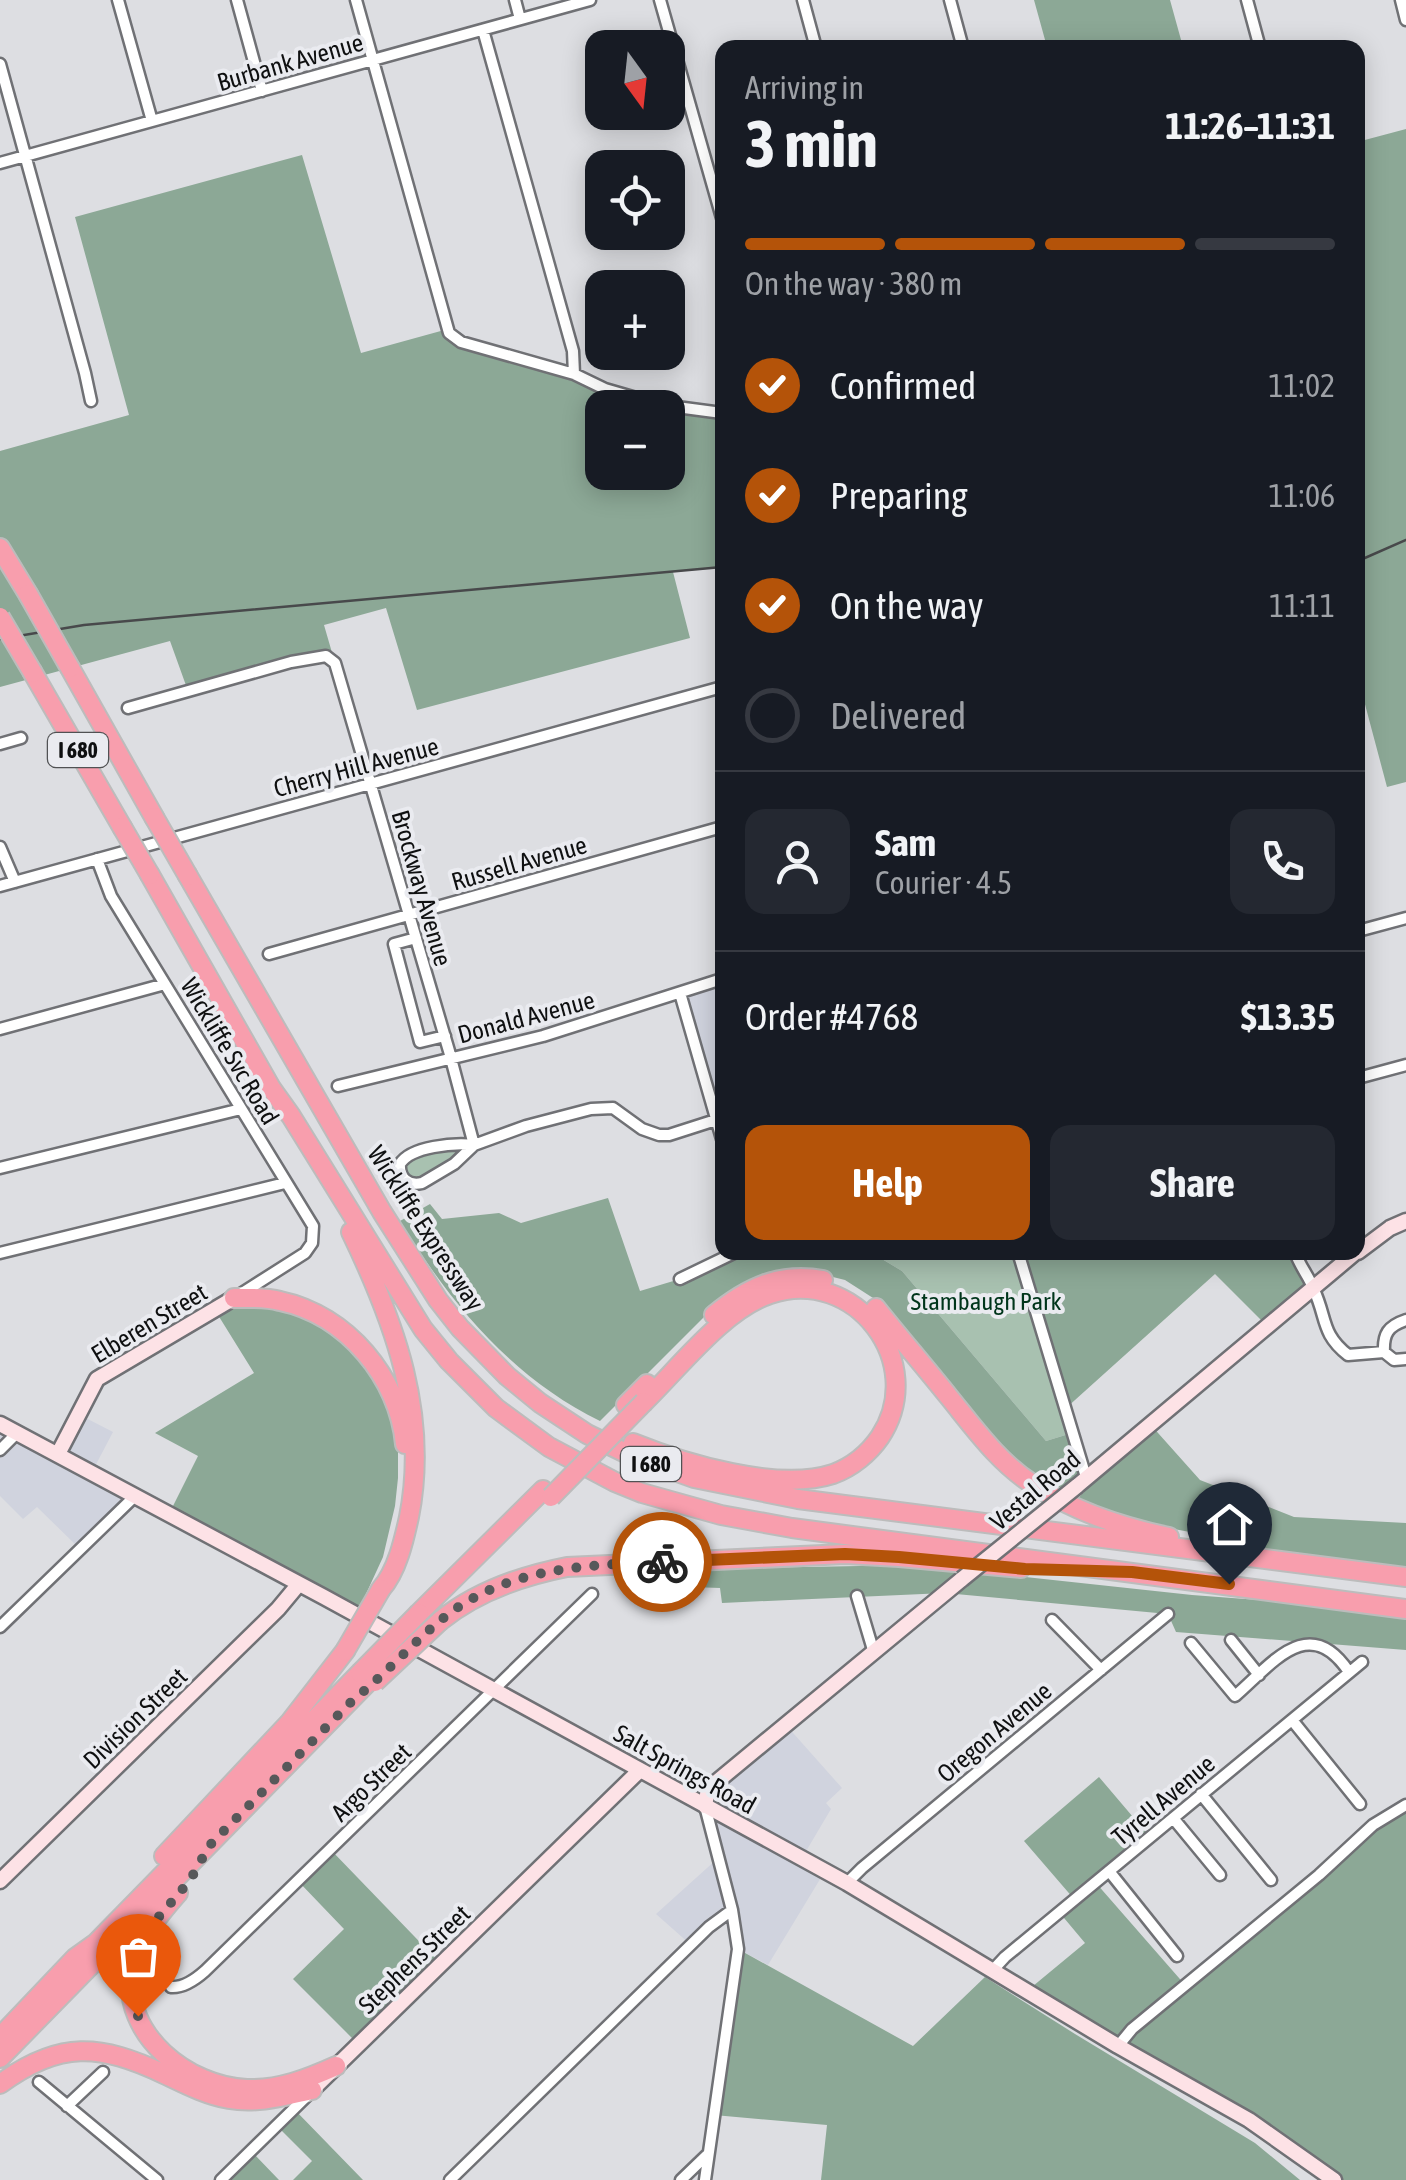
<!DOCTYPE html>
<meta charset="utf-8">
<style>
body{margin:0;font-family:"Asap Condensed",sans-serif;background:#242831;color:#f1f3f6;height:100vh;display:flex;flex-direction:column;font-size:38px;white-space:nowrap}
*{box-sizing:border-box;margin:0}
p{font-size:32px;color:#9ea1a6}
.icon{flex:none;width:55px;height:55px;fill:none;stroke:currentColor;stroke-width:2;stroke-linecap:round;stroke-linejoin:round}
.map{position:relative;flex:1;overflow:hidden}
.details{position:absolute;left:715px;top:40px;width:650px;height:1220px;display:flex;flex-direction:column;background:#171b24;border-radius:20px;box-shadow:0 5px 25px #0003}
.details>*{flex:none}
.needle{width:65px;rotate:165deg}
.controls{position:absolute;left:585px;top:30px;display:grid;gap:20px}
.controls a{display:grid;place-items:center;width:100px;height:100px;border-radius:20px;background:#171b24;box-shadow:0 5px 25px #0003;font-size:50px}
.pin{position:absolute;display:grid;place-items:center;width:85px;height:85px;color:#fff;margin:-102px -42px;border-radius:50% 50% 50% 0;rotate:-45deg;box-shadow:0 0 10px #0007}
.pin .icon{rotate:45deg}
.courier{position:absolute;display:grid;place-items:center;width:100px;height:100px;margin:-50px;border:8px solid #b45309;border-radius:50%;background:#fff;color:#222;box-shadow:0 2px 12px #0007}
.headline em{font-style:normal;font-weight:700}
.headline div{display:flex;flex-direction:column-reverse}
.headline{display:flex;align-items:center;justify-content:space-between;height:170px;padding:0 30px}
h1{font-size:65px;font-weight:700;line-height:75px}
.bar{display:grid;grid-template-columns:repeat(4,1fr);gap:15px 10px;align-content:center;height:120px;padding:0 30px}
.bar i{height:12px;border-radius:8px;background:#363941}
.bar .active{background:#b45309}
.bar p{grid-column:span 4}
.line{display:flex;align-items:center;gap:25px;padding:0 30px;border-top:2px solid #363941}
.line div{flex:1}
.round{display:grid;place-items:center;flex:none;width:105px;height:105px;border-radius:20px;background:#242831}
ol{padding:0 30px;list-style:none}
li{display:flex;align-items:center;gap:30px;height:110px}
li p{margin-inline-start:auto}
li .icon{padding:10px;border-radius:50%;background:#b45309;color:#fff;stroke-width:4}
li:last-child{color:#9ea1a6}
li i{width:55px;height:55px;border:5px solid #363941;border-radius:50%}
.cta{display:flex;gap:20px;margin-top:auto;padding:20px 30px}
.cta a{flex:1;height:115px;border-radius:20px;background:#b45309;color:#fff;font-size:40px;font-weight:700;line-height:115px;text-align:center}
.cta a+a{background:#242831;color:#f1f3f6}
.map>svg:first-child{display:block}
.built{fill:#d0d3de}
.green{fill:#a8c1b0}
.forest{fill:#8ca896;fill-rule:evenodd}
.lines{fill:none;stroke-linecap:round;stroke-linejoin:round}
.street-casing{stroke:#707175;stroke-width:15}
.secondary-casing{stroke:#707175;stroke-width:19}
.highway-casing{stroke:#bcbcbc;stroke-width:22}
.street{stroke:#fff;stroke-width:10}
.secondary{stroke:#fde2e6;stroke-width:14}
.highway{stroke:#f89ead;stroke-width:18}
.rail{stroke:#48494b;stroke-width:2.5}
.secondary-bridge-casing{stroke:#707175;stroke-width:19;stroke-linecap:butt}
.highway-bridge-casing{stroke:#bcbcbc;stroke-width:22;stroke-linecap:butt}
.secondary-bridge{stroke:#fde2e6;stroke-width:14}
.highway-bridge{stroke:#f89ead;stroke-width:18}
.done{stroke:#57585a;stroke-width:10;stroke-dasharray:0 18}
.route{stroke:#b45309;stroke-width:12}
.labels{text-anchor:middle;stroke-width:8;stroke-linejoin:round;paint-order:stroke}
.shield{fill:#eaebf0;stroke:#515254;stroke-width:2.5}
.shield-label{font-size:22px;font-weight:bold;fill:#0f1011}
.street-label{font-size:25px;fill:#0f1011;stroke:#eaebf0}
.park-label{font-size:25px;fill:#00351b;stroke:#eaebf0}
</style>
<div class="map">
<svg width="1406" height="2180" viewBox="0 0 1406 2180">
<rect width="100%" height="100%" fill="#dddee2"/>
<path class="built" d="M 722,979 L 722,1118 L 717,1120 L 680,993 Z
M 78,1414 L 113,1432 L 92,1472 L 135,1496 L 80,1549 L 37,1507 L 23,1519 L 0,1496 L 0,1424 L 58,1453 Z
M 786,1725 L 842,1788 L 826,1803 L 831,1809 L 802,1858 L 825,1871 L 768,1965 L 738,1949 L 731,1910 L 691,1945 L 656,1914 L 717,1859 L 705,1797 Z"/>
<path class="green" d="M 461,1144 L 465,1156 L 412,1184 L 400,1164 L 403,1159 Z
M 872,1253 L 1018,1253 L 1072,1433 L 1046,1441 L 902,1271 Z"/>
<path class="forest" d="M 1034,0 L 1170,0 L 1183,47 L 1047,47 Z
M 1406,129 L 1406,782 L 1387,787 L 1358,678 L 1358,147 L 1361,141 Z
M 302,155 L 361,353 L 448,329 L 449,333 L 605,389 L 722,413 L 722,567 L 673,572 L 690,638 L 417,710 L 386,608 L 324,625 L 335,663 L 330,658 L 188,691 L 170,641 L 0,687 L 0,451 L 129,415 L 75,217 ZM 602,408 L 668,408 L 668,472 L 602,472 Z
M 608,1198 L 640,1291 L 680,1279 L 736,1253 L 872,1253 L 902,1271 L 1046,1441 L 1072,1433 L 1086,1476 L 1150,1424 L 1200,1480 L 1294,1517 L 1406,1523 L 1406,1577 L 1226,1555 L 1211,1536 L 1158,1526 L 1075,1501 L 1084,1492 L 1070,1481 L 1055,1492 C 984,1444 940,1368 884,1305 L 845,1280 L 809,1271 L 707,1314 L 600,1421 C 512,1378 450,1303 400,1221 L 430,1204 L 442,1219 L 499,1213 L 521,1223 Z
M 1018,1253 L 1295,1253 L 1314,1287 L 1267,1326 L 1215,1274 L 1065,1409 Z
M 248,1304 L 295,1310 L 342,1337 L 379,1381 L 398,1438 L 398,1478 L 395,1506 L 383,1557 L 360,1607 L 324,1597 L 169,1514 L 198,1456 L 155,1433 L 254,1373 L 218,1315 Z
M 915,1565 L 1192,1595 L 1406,1611 L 1406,1650 L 1176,1632 L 1168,1614 L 945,1593 L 722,1603 L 720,1588 L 636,1585 L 634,1570 Z
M 1099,1777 L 1150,1837 L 1096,1883 L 1186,1986 L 1373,1825 L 1406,1805 L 1406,2180 L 1334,2180 L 1027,1991 L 1085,1943 L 1059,1912 L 1074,1899 L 1024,1841 Z
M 330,1849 L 441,1964 L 358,2044 L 293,1979 L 344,1929 L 298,1881 Z
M 738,1949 L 913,2046 L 985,1977 L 1075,2034 L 1255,2143 L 1300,2180 L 821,2180 L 827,2125 L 714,2115 Z
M 294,2109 L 363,2180 L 293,2180 L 312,2161 L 277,2126 Z
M 251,2151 L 279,2180 L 221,2180 Z"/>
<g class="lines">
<g class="street-casing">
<path id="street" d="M 118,0 L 152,121
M 237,0 L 262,91
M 356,0 L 449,333 L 461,342 L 574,374 L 605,389 L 643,400 L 669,406 L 722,413
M 515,0 L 520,19
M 660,0 L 722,218
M 803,0 L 816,48
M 950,0 L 963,48
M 1247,0 L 1260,48
M 1401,0 L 1406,20
M 483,30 L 573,351 L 574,374
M 0,64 L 85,373 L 91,401
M 0,163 L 590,0
M 128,708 L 291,662 L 326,656 L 335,663 L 449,1051 L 474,1145 C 454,1143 411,1146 400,1164 C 399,1178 408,1186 422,1183 L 454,1164 L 474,1145 L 526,1126 L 591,1109 L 613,1108 L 642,1129 L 659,1135 L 669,1135 L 722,1118
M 0,744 L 21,738
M 0,847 L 15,882
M 97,859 L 111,896 L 313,1226 L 312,1243 L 305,1253 L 239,1295
M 0,886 L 722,687
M 1358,931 L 1406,918
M 416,938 L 394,944 L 420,1042 L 445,1036
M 269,954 L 722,827
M 680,993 L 722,1139
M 0,1029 L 165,984
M 1358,1078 L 1406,1065
M 338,1086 L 543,1036 L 722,979
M 0,1168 L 241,1109
M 1018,1252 L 1086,1477
M 1295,1252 C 1300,1267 1309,1276 1314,1290 C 1327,1318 1321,1334 1348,1355 L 1384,1352 L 1394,1360 L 1406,1359
M 0,1253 L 285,1183
M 680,1279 L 736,1252
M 1384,1352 C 1383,1334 1388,1326 1406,1320
M 0,1450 L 18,1432
M 857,1596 L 874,1653
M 1052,1620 L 1101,1670
M 0,1627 L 135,1496
M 1231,1640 L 1259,1675
M 1191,1643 L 1235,1696 C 1272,1664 1309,1612 1349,1672
M 1292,1720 L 1360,1804
M 1201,1794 L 1271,1880
M 705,1806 L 732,1910 L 738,1949 L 705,2180
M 1173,1818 L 1220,1875
M 1109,1871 L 1177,1956
M 847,1883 L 862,1868 L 1168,1614
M 992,1971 L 1005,1957 L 1362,1662
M 171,1987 C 184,1988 196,1979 205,1971 L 592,1594
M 1118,2046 L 1132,2029 L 1319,1875 L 1373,1825 L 1406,1805
M 39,2082 L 157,2180
M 67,2106 L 103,2072
M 221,2180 L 310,2093
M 450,2180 L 709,1927 L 732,1910
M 681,2180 L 707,2155"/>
</g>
<g class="secondary-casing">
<path id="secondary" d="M 1358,1252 L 1390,1228 L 1406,1221
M 0,1424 L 324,1597 L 847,1883 L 1118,2046 L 1249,2120 L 1334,2180
M 58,1454 L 97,1379 L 234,1298
M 1077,1486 L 1356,1252
M 705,1806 L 708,1789 L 962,1579
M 0,1881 L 278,1609 L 298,1585
M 312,2090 L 639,1771"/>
</g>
<g class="highway-casing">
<path id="highway" d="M 0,548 L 28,594
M 70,668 L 154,817
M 33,673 L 122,827
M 150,875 L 271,1088 L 291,1116 L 423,1329 L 449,1361 L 496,1408 L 549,1447 L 615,1482 L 642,1493 L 721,1515 L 792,1528 L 1406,1609
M 188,876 L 382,1212 L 438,1300 L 460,1328 L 507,1376 L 540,1403 L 587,1434 L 630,1455 L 694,1478 L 798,1499 L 1406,1577
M 351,1232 C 395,1323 429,1415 409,1517 C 404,1540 397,1571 381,1589
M 234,1298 C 250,1298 265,1297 280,1301 C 347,1315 399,1378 405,1444
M 876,1308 C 900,1338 925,1367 949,1397 C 975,1429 999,1463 1034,1485 C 1075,1512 1122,1527 1169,1537
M 714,1315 C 747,1288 779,1272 823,1280
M 626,1405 L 647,1384
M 633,1443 C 685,1464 778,1492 833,1474 C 852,1467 869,1453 880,1437 C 929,1363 855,1265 770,1294 C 723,1310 680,1367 644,1402
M 419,1613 L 543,1490
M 440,1621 C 477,1591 521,1576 567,1567 L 845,1554 L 899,1557 L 1021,1568
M 164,1856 L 290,1722 L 345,1651
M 178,1893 C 158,1916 137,1940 132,1971 C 121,2035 189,2087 247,2089 C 279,2090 307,2079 336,2066
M 0,2037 L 75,1958 L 96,1943 L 360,1673
M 0,2058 L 370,1680
M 0,2084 C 60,2040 100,2044 164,2074 C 185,2084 206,2095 229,2099 C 258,2104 284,2096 312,2090"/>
</g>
<use href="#street" class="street"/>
<use href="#secondary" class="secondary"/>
<use href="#highway" class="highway"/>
<path class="rail" d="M 1358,561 L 1406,540
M 0,639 L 84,625 L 722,567"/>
<g class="secondary-bridge-casing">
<path id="secondary-bridge" d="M 962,1579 L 1077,1486"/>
</g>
<g class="highway-bridge-casing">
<path id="highway-bridge" d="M 28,594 L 70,668
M 0,617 L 33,673
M 154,817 L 188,876
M 122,827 L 150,875
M 551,1497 L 644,1402
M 345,1651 L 381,1589
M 360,1673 L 419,1613
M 375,1682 L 440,1621"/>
</g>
<use href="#secondary-bridge" class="secondary-bridge"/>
<use href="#highway-bridge" class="highway-bridge"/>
</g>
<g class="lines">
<path class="done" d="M 138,2016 C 108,1932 184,1912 206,1849 L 353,1700 C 386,1674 413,1642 446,1616 C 509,1567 587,1565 662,1562"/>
<path class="route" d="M 662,1562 L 845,1554 L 899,1557 L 1025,1569 L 1132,1572 L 1229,1584"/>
</g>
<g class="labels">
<g class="shield">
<rect x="48" y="733" width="60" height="34" rx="8"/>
<rect x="621" y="1447" width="60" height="34" rx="8"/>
</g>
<g class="shield-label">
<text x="78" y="758">I 680</text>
<text x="651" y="1472">I 680</text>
</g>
<g class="street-label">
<text transform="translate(290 62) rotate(-16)" y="9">Burbank Avenue</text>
<text transform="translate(356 767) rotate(-15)" y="9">Cherry Hill Avenue</text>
<text transform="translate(519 863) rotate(-16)" y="9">Russell Avenue</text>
<text transform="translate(422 888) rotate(74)" y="9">Brockway Avenue</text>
<text transform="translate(526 1017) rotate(-15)" y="9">Donald Avenue</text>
<text transform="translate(230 1051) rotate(59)" y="9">Wickliffe Svc Road</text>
<text transform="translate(426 1228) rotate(57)" y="9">Wickliffe Expressway</text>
<text transform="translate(149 1323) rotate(-31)" y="9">Elberen Street</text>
<text transform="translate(1035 1490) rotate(-40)" y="9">Vestal Road</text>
<text transform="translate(135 1718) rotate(-44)" y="9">Division Street</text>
<text transform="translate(994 1732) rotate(-40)" y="9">Oregon Avenue</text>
<text transform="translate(685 1769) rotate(29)" y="9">Salt Springs Road</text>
<text transform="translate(371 1782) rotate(-44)" y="9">Argo Street</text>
<text transform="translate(1163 1800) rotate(-40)" y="9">Tyrell Avenue</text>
<text transform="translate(414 1959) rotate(-44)" y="9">Stephens Street</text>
</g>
<g class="park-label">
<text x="986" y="1310">Stambaugh Park</text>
</g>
</g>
</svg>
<div class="controls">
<a><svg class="needle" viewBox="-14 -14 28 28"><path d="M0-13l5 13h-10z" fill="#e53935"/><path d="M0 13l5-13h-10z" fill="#9ea1a6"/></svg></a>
<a><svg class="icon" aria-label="locate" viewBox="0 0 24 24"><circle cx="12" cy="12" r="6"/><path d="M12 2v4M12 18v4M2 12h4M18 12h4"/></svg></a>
<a>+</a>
<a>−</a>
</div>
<div class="pin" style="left:138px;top:2016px;background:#ea580c"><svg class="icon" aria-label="bag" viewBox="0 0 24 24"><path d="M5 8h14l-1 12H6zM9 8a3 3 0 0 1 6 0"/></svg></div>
<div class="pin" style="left:1229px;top:1584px;background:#1f2937"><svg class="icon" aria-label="home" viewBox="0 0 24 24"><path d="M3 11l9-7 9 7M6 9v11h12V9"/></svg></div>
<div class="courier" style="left:662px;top:1562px"><svg class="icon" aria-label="bike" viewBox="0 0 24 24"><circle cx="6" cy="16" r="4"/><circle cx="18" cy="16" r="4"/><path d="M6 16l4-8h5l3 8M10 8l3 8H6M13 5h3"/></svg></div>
<section class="details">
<div class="headline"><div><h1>3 min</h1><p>Arriving in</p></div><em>11:26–11:31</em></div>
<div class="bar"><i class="active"></i><i class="active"></i><i class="active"></i><i></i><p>On the way · 380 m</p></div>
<ol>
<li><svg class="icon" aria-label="check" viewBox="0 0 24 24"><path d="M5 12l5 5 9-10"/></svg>Confirmed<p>11:02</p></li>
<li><svg class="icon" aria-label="check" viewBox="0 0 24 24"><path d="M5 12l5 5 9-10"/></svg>Preparing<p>11:06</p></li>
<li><svg class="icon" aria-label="check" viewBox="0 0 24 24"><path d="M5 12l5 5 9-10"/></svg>On the way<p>11:11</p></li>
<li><i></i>Delivered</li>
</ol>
<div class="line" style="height:180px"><a class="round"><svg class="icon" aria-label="person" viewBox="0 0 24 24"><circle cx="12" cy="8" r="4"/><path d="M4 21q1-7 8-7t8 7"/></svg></a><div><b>Sam</b><p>Courier · 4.5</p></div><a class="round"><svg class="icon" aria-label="phone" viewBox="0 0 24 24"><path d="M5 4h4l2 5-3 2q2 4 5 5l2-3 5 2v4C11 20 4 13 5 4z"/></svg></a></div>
<div class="line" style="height:130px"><div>Order #4768</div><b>$13.35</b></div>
<div class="cta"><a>Help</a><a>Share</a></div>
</section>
</div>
